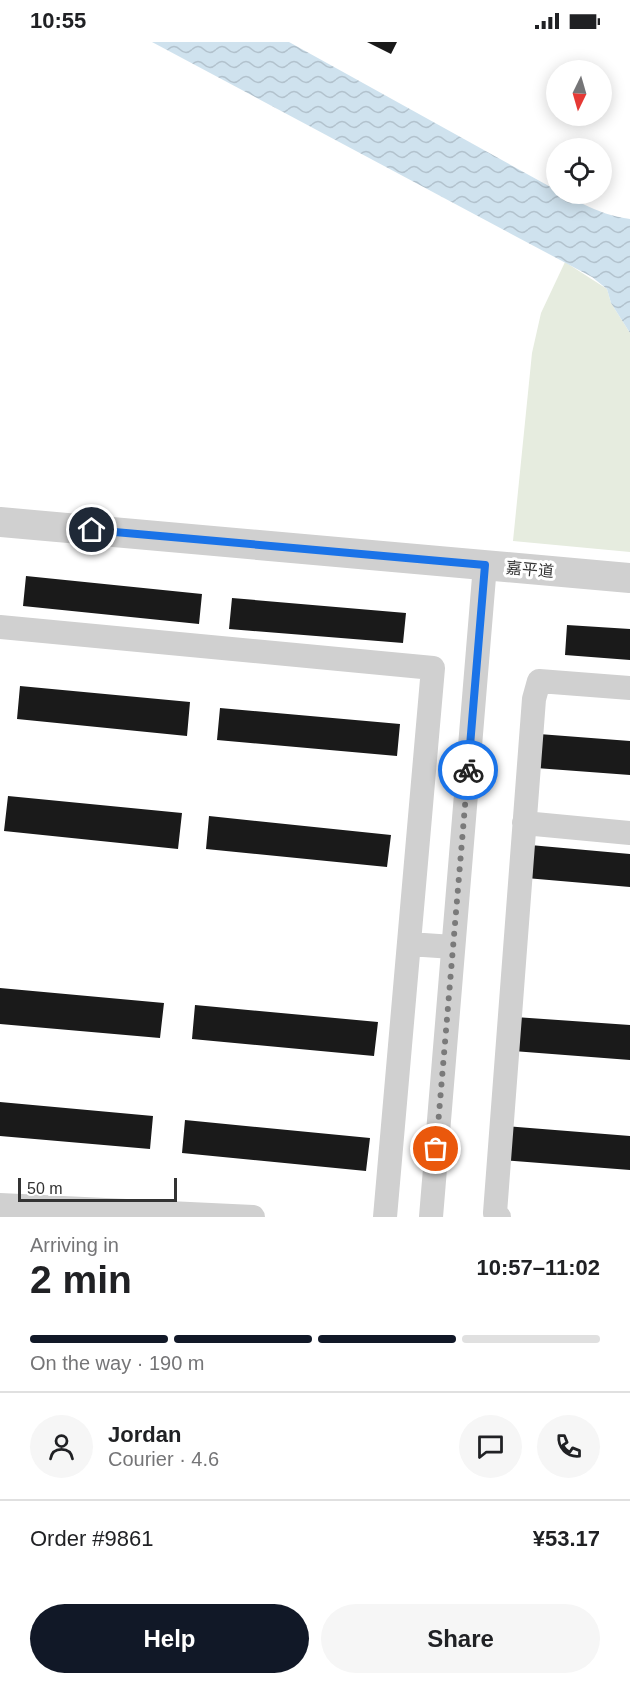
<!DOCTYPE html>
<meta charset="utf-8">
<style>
body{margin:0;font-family:Helvetica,"Noto Sans SC",sans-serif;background:#f6f6f6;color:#202124;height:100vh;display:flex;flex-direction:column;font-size:22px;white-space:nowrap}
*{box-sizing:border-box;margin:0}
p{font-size:20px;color:#757577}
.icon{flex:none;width:33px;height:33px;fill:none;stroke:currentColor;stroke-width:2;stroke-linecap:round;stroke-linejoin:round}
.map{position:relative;height:1175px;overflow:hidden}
.panel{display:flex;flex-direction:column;background:#fff;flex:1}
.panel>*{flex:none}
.needle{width:39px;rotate:185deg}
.buttons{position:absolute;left:546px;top:18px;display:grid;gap:12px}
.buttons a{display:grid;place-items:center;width:66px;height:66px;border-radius:50%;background:#fff;box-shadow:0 3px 15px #0003;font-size:30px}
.scale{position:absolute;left:18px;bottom:15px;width:159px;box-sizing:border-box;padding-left:6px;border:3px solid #333;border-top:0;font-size:16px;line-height:21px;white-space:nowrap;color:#333;-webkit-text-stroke:4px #fff;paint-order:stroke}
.pin{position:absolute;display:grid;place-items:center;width:51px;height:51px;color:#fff;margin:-26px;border:3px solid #fff;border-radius:50%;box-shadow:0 2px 6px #0007}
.courier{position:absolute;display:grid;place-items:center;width:60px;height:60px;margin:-30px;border:4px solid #1a73e8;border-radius:50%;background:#fff;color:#222;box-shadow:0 2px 8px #0007}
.headline em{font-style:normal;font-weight:800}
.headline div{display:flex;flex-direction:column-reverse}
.headline{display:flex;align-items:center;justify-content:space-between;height:102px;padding:0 30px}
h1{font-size:39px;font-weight:800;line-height:45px}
.bar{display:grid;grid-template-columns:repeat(4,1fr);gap:9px 6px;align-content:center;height:72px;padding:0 30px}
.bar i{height:8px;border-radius:4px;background:#e0e0e0}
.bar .on{background:#111827}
.bar p{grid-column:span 4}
.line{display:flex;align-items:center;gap:15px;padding:0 30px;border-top:2px solid #e0e0e0}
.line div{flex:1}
.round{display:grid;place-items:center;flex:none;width:63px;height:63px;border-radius:32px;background:#f6f6f6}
.cta{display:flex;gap:12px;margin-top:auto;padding:12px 30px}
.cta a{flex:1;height:69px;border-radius:36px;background:#111827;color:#fff;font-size:24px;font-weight:800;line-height:69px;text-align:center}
.cta a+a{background:#f6f6f6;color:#202124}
.status{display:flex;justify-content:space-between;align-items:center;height:42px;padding:0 30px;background:#fff;direction:ltr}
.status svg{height:16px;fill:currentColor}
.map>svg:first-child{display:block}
.garden{fill:#e6ecdf}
.water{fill:url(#water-waves)}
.building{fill:#1a1a1a}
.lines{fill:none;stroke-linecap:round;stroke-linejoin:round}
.minor{stroke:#d0d0d0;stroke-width:24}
.tertiary{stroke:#d0d0d0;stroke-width:30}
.done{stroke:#7a7a7a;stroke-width:6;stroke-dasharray:0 10.8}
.route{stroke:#1a73e8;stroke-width:8}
.labels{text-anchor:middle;stroke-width:6;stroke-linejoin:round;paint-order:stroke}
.street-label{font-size:16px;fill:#333;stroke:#fff}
</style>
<div class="status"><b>10:55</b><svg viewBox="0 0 49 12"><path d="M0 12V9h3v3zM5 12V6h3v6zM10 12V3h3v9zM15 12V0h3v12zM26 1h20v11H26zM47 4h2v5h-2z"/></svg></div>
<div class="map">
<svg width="630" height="1175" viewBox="0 0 630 1175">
<defs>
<pattern id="water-waves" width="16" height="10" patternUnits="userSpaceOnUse" patternTransform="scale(1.5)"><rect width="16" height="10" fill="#cfe2ee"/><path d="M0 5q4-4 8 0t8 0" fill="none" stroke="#b2c2cd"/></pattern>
</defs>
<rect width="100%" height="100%" fill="#fff"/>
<path class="garden" d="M 565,220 L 607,247 L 611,261 L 630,291 L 630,510 L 513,499 L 532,311 L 541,271 Z"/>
<path class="water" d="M 152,0 L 289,0 L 556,148 L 556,152 C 567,152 574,158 583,162 C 597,169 614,175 630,177 L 630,291 L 611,261 L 607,247 L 592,235 Z"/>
<path class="building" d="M 367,0 L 397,0 L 391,12 Z
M 26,534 L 202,552 L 199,582 L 23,564 Z
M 232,556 L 406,571 L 403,601 L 229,587 Z
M 567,583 L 630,587 L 630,618 L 565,613 Z
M 20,644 L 190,660 L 187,694 L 17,677 Z
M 220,666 L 400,682 L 397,714 L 217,698 Z
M 539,692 L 630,699 L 630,733 L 536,726 Z
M 8,754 L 182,771 L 178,807 L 4,789 Z
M 209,774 L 391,793 L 387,825 L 206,807 Z
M 530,803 L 630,812 L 630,845 L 526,836 Z
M 0,946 L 164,961 L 160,996 L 0,982 Z
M 195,963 L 378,980 L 374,1014 L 192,997 Z
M 515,975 L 630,983 L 630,1018 L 513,1009 Z
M 0,1060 L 153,1074 L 150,1107 L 0,1094 Z
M 185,1078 L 370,1096 L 366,1129 L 182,1111 Z
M 504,1084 L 630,1094 L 630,1128 L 502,1118 Z"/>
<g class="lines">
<path class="minor" d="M 0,585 L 433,626 L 385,1175
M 524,781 L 630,791
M 409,902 L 453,905
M 0,1163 L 253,1175
M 431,1175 L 485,523
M 499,1175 L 495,1171 L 534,657 L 539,639 L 630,646"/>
<path class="tertiary" d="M 0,480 L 630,536"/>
</g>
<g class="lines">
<path class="done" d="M 436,1107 L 468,728"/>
<path class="route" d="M 92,488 L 485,523 L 468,728"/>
</g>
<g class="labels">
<g class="street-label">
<text transform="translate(530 527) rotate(5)" y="6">嘉平道</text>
</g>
</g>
</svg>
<div class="buttons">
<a><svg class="needle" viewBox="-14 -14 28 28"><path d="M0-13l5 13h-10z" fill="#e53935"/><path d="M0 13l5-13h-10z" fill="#757577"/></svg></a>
<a><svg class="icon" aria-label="locate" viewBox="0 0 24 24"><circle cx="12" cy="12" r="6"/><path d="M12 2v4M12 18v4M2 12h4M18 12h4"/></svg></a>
</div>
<div class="scale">50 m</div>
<div class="pin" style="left:436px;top:1107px;background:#ea580c"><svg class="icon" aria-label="bag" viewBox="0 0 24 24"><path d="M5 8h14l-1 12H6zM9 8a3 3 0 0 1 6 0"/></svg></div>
<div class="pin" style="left:92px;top:488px;background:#1f2937"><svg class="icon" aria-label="home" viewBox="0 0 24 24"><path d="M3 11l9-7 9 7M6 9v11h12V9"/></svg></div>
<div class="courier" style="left:468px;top:728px"><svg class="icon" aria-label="bike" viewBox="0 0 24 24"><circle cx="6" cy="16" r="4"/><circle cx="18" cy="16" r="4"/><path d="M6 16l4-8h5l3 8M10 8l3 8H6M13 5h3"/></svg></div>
</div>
<section class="panel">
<div class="headline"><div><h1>2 min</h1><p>Arriving in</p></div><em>10:57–11:02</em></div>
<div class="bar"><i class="on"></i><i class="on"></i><i class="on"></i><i></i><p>On the way · 190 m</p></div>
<div class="line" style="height:108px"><a class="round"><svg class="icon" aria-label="person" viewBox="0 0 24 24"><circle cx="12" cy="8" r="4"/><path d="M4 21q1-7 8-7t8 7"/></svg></a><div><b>Jordan</b><p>Courier · 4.6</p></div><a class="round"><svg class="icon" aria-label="chat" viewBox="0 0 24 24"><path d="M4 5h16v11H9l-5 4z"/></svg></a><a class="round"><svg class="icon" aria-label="phone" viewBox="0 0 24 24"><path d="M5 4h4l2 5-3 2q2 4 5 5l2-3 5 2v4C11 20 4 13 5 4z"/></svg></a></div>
<div class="line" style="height:78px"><div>Order #9861</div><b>¥53.17</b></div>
<div class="cta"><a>Help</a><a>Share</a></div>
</section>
